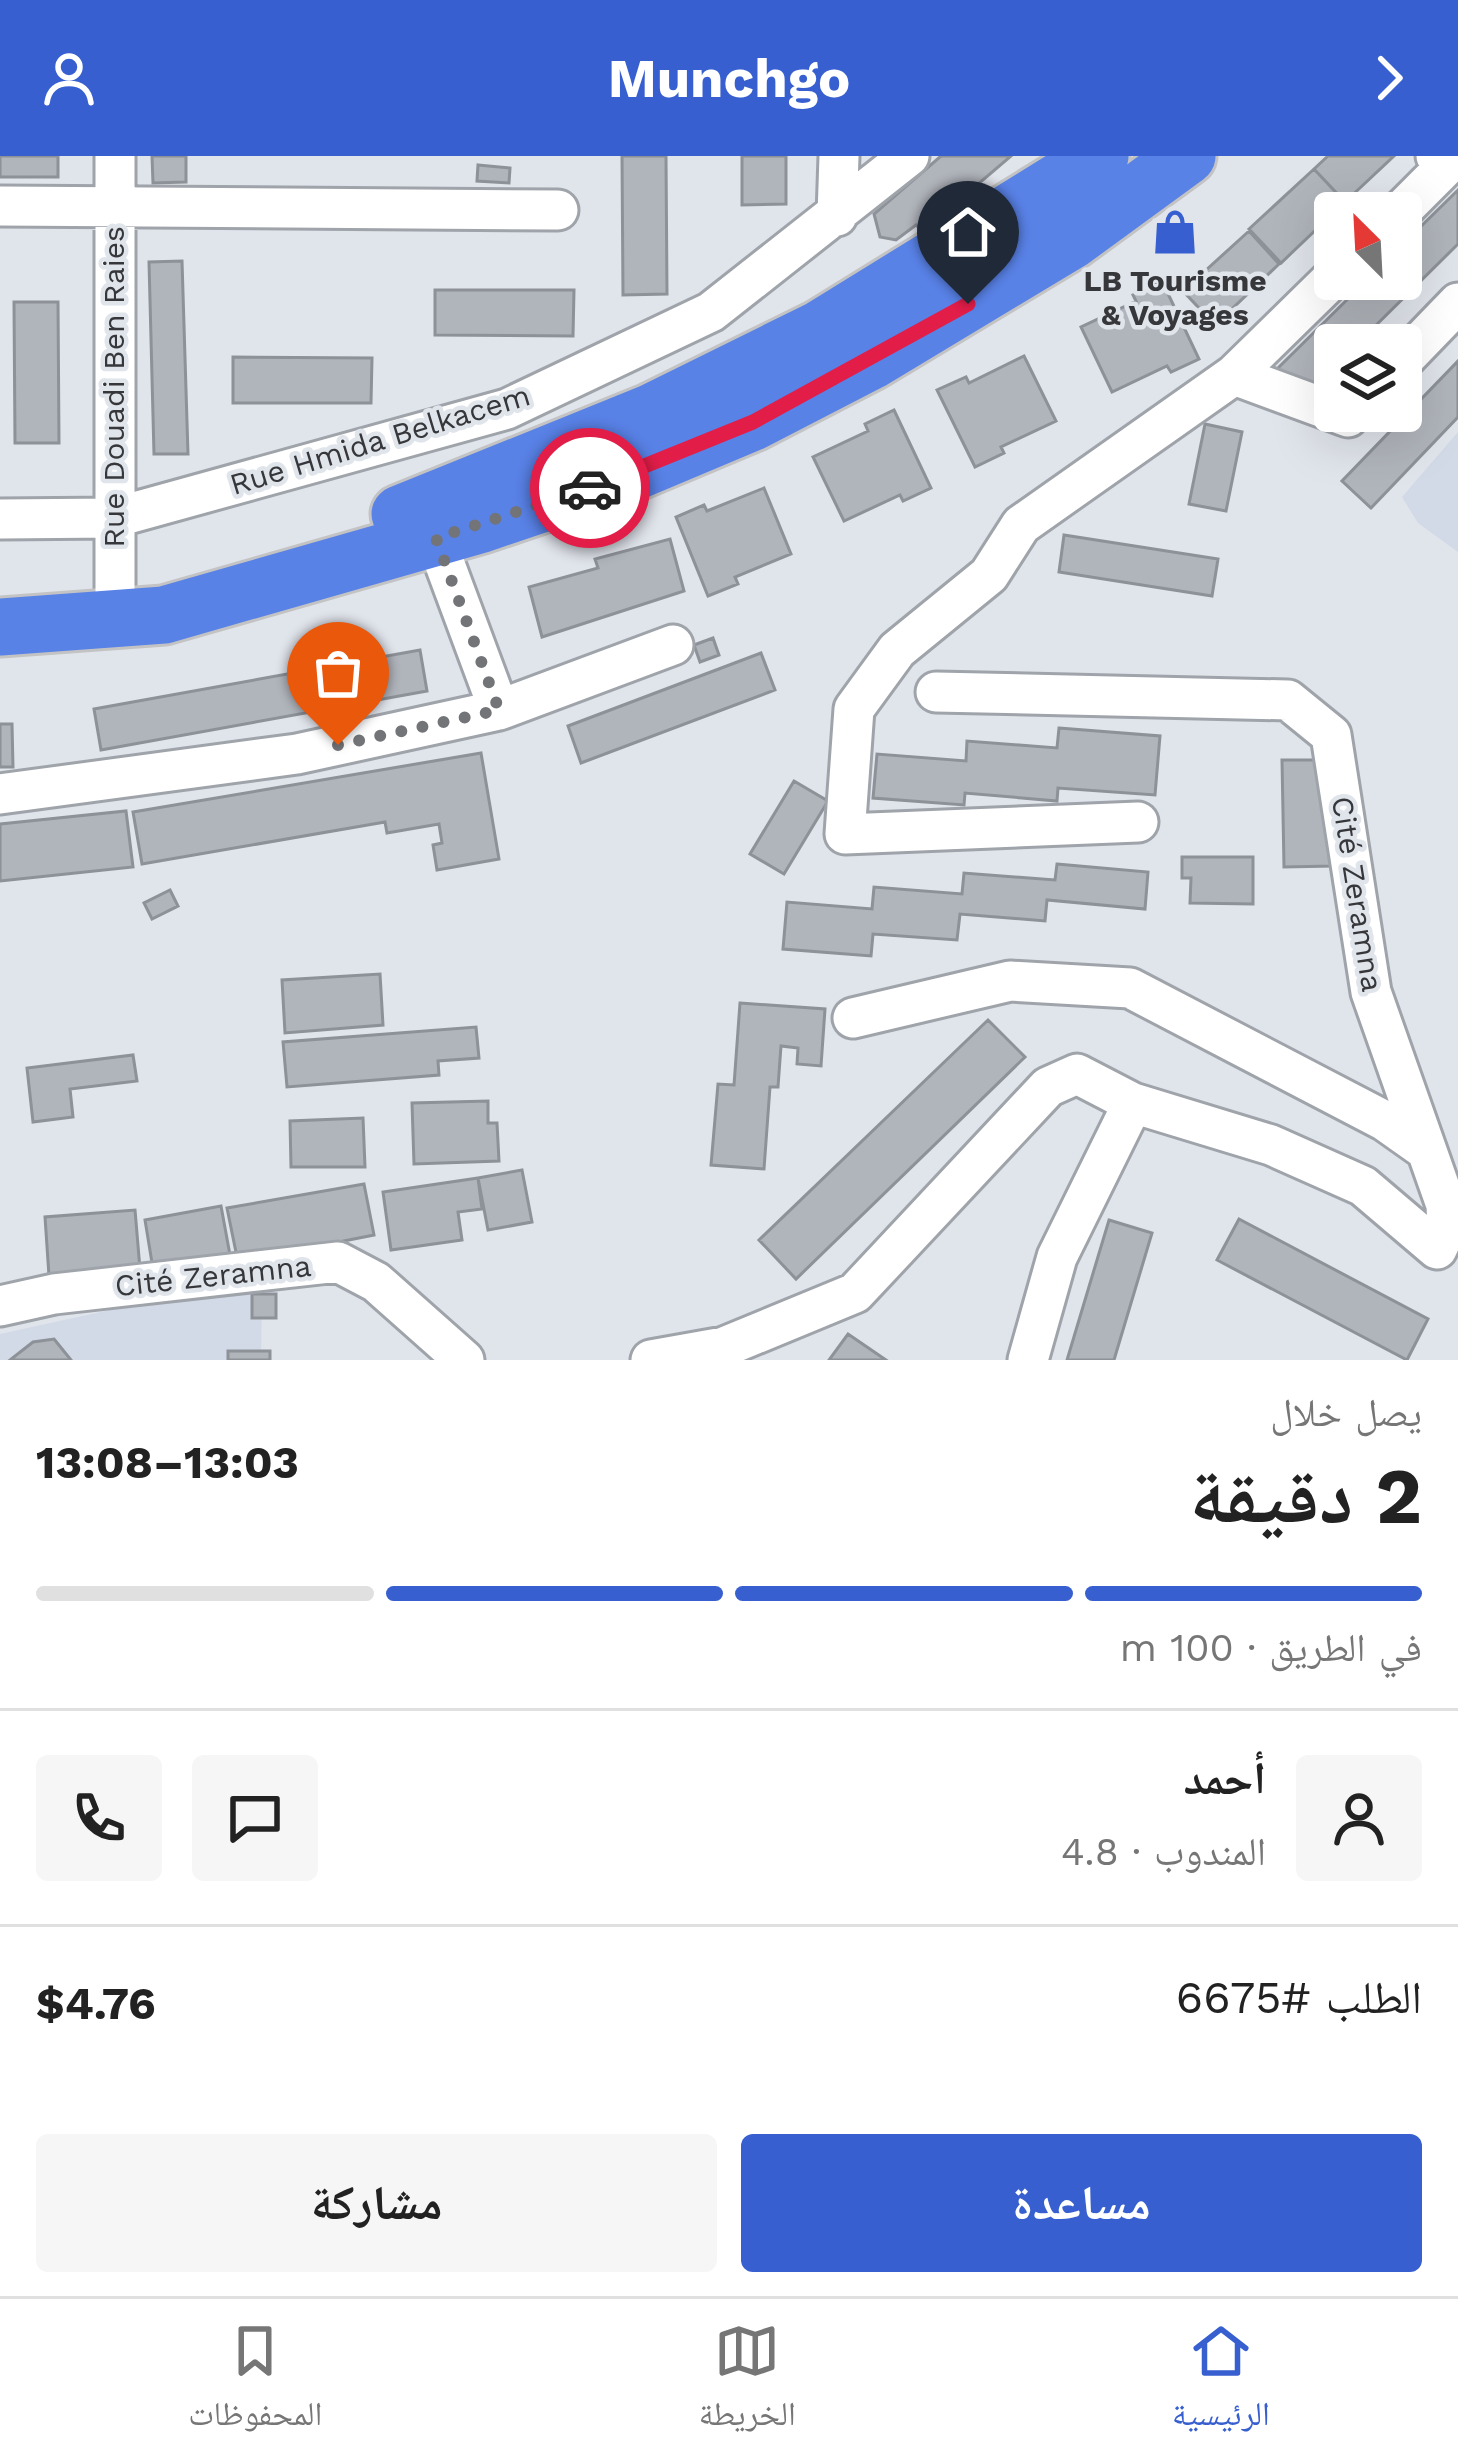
<!DOCTYPE html>
<html lang="ar">
<meta charset="utf-8">
<style>
body{margin:0;font-family:"Work Sans","Noto Naskh Arabic",sans-serif;background:#f6f6f6;color:#222;direction:rtl;height:100vh;display:flex;flex-direction:column;font-size:45px;white-space:nowrap}
*{box-sizing:border-box;margin:0}
p{font-size:39px;color:#767676}
.icon{flex:none;width:66px;height:66px;fill:none;stroke:currentColor;stroke-width:2;stroke-linecap:round;stroke-linejoin:round}
.map{position:relative;height:1204px;overflow:hidden;direction:ltr}
.drawer{display:flex;flex-direction:column;background:#fff;flex:1}
.drawer>*{flex:none}
.needle{width:78px;rotate:336deg}
.buttons{position:absolute;left:1314px;top:36px;display:grid;gap:24px}
.buttons a{display:grid;place-items:center;width:108px;height:108px;border-radius:12px;background:#fff;box-shadow:0 12px 48px #0002;font-size:60px}
.pin{position:absolute;display:grid;place-items:center;width:102px;height:102px;color:#fff;margin:-123px -51px;border-radius:50% 50% 50% 0;rotate:-45deg;box-shadow:0 0 12px #0007}
.pin .icon{rotate:45deg}
.courier{position:absolute;display:grid;place-items:center;width:120px;height:120px;margin:-60px;border:9px solid #e11d48;border-radius:50%;background:#fff;color:#222;box-shadow:0 3px 15px #0007}
.head em{font-style:normal;font-weight:700}
.head div{display:flex;flex-direction:column-reverse}
.head{display:flex;align-items:center;justify-content:space-between;height:204px;padding:0 36px}
h1{font-size:78px;font-weight:700;line-height:90px}
.bar{display:grid;grid-template-columns:repeat(4,1fr);gap:18px 12px;align-content:center;height:144px;padding:0 36px}
.bar i{height:15px;border-radius:9px;background:#e0e0e0}
.bar .current{background:#375fcf}
.bar p{grid-column:span 4}
.line{display:flex;align-items:center;gap:30px;padding:0 36px;border-top:3px solid #e0e0e0}
.line div{flex:1}
.round{display:grid;place-items:center;flex:none;width:126px;height:126px;border-radius:12px;background:#f6f6f6}
.action{display:flex;gap:24px;margin-top:auto;padding:24px 36px}
.action a{flex:1;height:138px;border-radius:12px;background:#375fcf;color:#fff;font-size:48px;font-weight:700;line-height:138px;text-align:center}
.action a+a{background:#f6f6f6;color:#222}
header{display:flex;justify-content:space-between;align-items:center;height:156px;padding:0 36px;background:#375fcf;color:#fff;font-size:54px;font-weight:700}
.tabs{display:flex;justify-content:space-around;align-items:center;height:168px;border-top:3px solid #e0e0e0;background:#fff;font-size:33px;color:#767676}
.tabs a{display:grid;justify-items:center;gap:6px}
.tabs .current{color:#375fcf}
.map>svg:first-child{display:block}
.built{fill:#d2d9e7}
.building{fill:#b0b4bb;stroke:#8d9198;stroke-width:3}
.lines{fill:none;stroke-linecap:round;stroke-linejoin:round}
.minor-casing{stroke:#9fa3aa;stroke-width:45}
.highway-casing{stroke:#c3c3c4;stroke-width:63}
.minor{stroke:#fff;stroke-width:39}
.highway{stroke:#5982e7;stroke-width:57}
.done{stroke:#727478;stroke-width:12;stroke-dasharray:0 21.6}
.route{stroke:#e11d48;stroke-width:15}
.labels{text-anchor:middle;stroke-width:9;stroke-linejoin:round;paint-order:stroke}
.poi-label{font-size:30px;font-weight:bold;fill:#36373a;stroke:#e0e4eb}
.street-label{font-size:30px;fill:#36373a;stroke:#e0e4eb}
</style>
<header><svg class="icon" aria-label="forward" viewBox="0 0 24 24"><path d="M9 5l7 7-7 7"/></svg>Munchgo<svg class="icon" aria-label="person" viewBox="0 0 24 24"><circle cx="12" cy="8" r="4"/><path d="M4 21q1-7 8-7t8 7"/></svg></header>
<div class="map">
<svg width="1458" height="1204" viewBox="0 0 1458 1204">
<rect width="100%" height="100%" fill="#e0e4eb"/>
<path class="built" d="M 1458,276 L 1458,396 L 1418,367 L 1402,341 Z
M 262,1121 L 261,1204 L 0,1204 L 0,1178 Z"/>
<path class="building" d="M 0,0 L 58,0 L 58,21 L 0,21 Z
M 152,0 L 186,0 L 186,26 L 153,27 Z
M 622,0 L 666,0 L 667,138 L 623,139 Z
M 742,0 L 786,0 L 786,48 L 742,49 Z
M 941,0 L 1011,0 L 923,75 L 916,69 L 896,84 L 880,81 L 874,58 Z
M 1328,0 L 1394,0 L 1345,46 L 1314,13 Z
M 478,9 L 510,12 L 509,27 L 477,25 Z
M 1314,13 L 1345,46 L 1281,107 L 1249,73 Z
M 1458,34 L 1458,88 L 1356,189 L 1335,189 L 1335,210 L 1305,239 L 1278,212 L 1368,123 L 1401,123 L 1401,90 Z
M 1249,75 L 1279,108 L 1215,169 L 1183,135 Z
M 182,105 L 188,298 L 154,298 L 149,106 Z
M 1162,125 L 1199,203 L 1171,216 L 1167,210 L 1112,236 L 1081,171 L 1136,145 L 1133,139 Z
M 435,134 L 574,134 L 573,180 L 435,179 Z
M 14,146 L 58,146 L 59,287 L 15,287 Z
M 1024,200 L 1056,265 L 1001,291 L 1004,297 L 975,311 L 937,234 L 966,221 L 969,227 Z
M 233,201 L 372,202 L 371,247 L 233,247 Z
M 1458,205 L 1458,261 L 1371,352 L 1342,325 Z
M 894,254 L 931,332 L 903,345 L 900,339 L 844,365 L 813,301 L 868,275 L 865,268 Z
M 1205,268 L 1242,276 L 1226,355 L 1189,348 Z
M 764,332 L 791,398 L 735,421 L 738,428 L 708,440 L 676,361 L 704,349 L 707,355 Z
M 1064,379 L 1218,403 L 1212,440 L 1059,416 Z
M 670,383 L 684,435 L 542,481 L 529,431 L 598,412 L 595,403 Z
M 713,482 L 719,499 L 700,506 L 694,489 Z
M 420,494 L 427,535 L 101,594 L 94,553 Z
M 761,497 L 775,534 L 581,607 L 568,570 Z
M 0,568 L 12,568 L 13,611 L 0,611 Z
M 1059,572 L 1160,580 L 1155,639 L 1058,632 L 1057,645 L 965,637 L 964,649 L 873,642 L 877,598 L 966,605 L 967,585 L 1057,592 Z
M 481,597 L 499,703 L 437,714 L 433,689 L 442,687 L 439,668 L 387,677 L 385,666 L 142,708 L 133,656 Z
M 1282,604 L 1332,604 L 1333,710 L 1284,711 Z
M 794,625 L 828,645 L 784,718 L 750,698 Z
M 126,655 L 133,711 L 0,725 L 0,668 Z
M 1182,701 L 1253,701 L 1253,748 L 1190,747 L 1191,722 L 1182,722 Z
M 1057,708 L 1148,716 L 1145,753 L 1047,744 L 1045,765 L 960,758 L 957,784 L 873,778 L 871,800 L 783,793 L 787,746 L 872,753 L 874,731 L 962,738 L 964,717 L 1055,724 Z
M 170,734 L 178,750 L 152,763 L 144,747 Z
M 380,818 L 383,869 L 285,877 L 282,824 Z
M 740,847 L 825,853 L 821,910 L 797,908 L 798,892 L 781,890 L 778,931 L 770,931 L 764,1013 L 711,1009 L 718,928 L 734,929 Z
M 988,864 L 1025,901 L 796,1123 L 759,1084 Z
M 476,871 L 479,902 L 438,905 L 439,919 L 287,931 L 283,886 Z
M 133,899 L 137,925 L 70,933 L 73,961 L 33,966 L 27,912 Z
M 488,945 L 488,967 L 497,967 L 499,1005 L 414,1008 L 412,947 Z
M 363,962 L 365,1011 L 291,1011 L 290,965 Z
M 522,1014 L 532,1066 L 488,1074 L 478,1022 Z
M 478,1022 L 482,1053 L 458,1056 L 462,1084 L 391,1094 L 383,1036 Z
M 364,1028 L 374,1079 L 238,1106 L 227,1052 Z
M 221,1050 L 230,1099 L 153,1113 L 145,1064 Z
M 135,1054 L 140,1113 L 49,1120 L 45,1061 Z
M 1239,1063 L 1428,1163 L 1407,1204 L 1217,1104 Z
M 1109,1064 L 1152,1077 L 1114,1204 L 1067,1204 Z
M 252,1138 L 276,1138 L 276,1162 L 252,1162 Z
M 848,1178 L 886,1204 L 829,1204 Z
M 54,1183 L 71,1204 L 10,1204 L 33,1186 Z
M 228,1195 L 270,1195 L 270,1204 L 228,1204 Z"/>
<g class="lines">
<g class="minor-casing">
<path id="minor" d="M 0,50 L 558,54
M 1399,57 L 1446,10 L 1436,0
M 837,60 L 839,0
M 1401,206 L 1458,147
M 1234,219 L 1348,261 L 1353,255
M 427,360 L 499,554
M 0,363 L 113,362 L 507,253 L 711,156 L 909,0
M 115,462 L 115,0
M 936,536 L 1288,544 L 1331,579 L 1371,836 L 1446,1049 L 1447,1072 L 1437,1093 L 1363,1030 L 1271,989 L 1133,947 L 1057,1101 L 1028,1204
M 0,638 L 297,598 L 499,554 L 673,489
M 1138,666 L 845,678 L 854,553 L 897,494 L 989,419 L 1021,369 L 1234,219 L 1335,120
M 853,862 L 1010,825 L 1130,832 L 1385,965 L 1426,994
M 0,1150 L 54,1138 L 338,1106 L 376,1126 L 464,1204
M 651,1204 L 724,1191 L 855,1137 L 1048,931 L 1077,918 L 1133,947"/>
</g>
<g class="highway-casing">
<path id="highway" d="M 400,358 L 650,257 L 820,173 L 1100,0
M 0,471 L 164,459 L 482,368 L 627,319 L 753,266 L 871,205 L 1072,84 L 1187,0"/>
</g>
<use href="#minor" class="minor"/>
<use href="#highway" class="highway"/>
</g>
<g class="lines">
<path class="done" d="M 338,589 L 499,554 L 436,382 L 590,332"/>
<path class="route" d="M 590,332 L 753,266 L 968,148"/>
</g>
<defs>
<g id="shop-bare" transform="scale(3.6)"><path d="M-5-2.5h2.3a2.7 3.5 0 0 1 5.4 0H5L5.5 6h-11ZM-1.5-2.5h3a1.5 2.3 0 0 0-3 0Z" fill="#375fcf" stroke="#e0e4eb" stroke-width="2.5" paint-order="stroke"/></g>
</defs>
<g fill-rule="evenodd">
<use href="#shop-bare" x="1175" y="76"/>
</g>
<g class="labels">
<g class="poi-label">
<text x="1175" y="135">LB Tourisme<tspan x="1175" dy="34">&amp; Voyages</tspan></text>
</g>
<g class="street-label">
<text transform="translate(114 231) rotate(-90)" y="10">Rue Douadi Ben Raies</text>
<text transform="translate(380 284) rotate(-17)" y="10">Rue Hmida Belkacem</text>
<text transform="translate(1357 738) rotate(81)" y="10">Cité Zeramna</text>
<text transform="translate(213 1120) rotate(-6)" y="10">Cité Zeramna</text>
</g>
</g>
</svg>
<div class="buttons">
<a><svg class="needle" viewBox="-14 -14 28 28"><path d="M0-13l5 13h-10z" fill="#e53935"/><path d="M0 13l5-13h-10z" fill="#767676"/></svg></a>
<a><svg class="icon" aria-label="layers" viewBox="0 0 24 24"><path d="M12 4l9 5-9 5-9-5zM3 14l9 5 9-5"/></svg></a>
</div>
<div class="pin" style="left:338px;top:589px;background:#ea580c"><svg class="icon" aria-label="bag" viewBox="0 0 24 24"><path d="M5 8h14l-1 12H6zM9 8a3 3 0 0 1 6 0"/></svg></div>
<div class="pin" style="left:968px;top:148px;background:#1f2937"><svg class="icon" aria-label="home" viewBox="0 0 24 24"><path d="M3 11l9-7 9 7M6 9v11h12V9"/></svg></div>
<div class="courier" style="left:590px;top:332px"><svg class="icon" aria-label="car" viewBox="0 0 24 24"><path d="M5 17H2v-5l4-1 3-4h7l3 4 3 1v5h-3M9 17h6M6 11h13"/><circle cx="7" cy="17" r="2"/><circle cx="17" cy="17" r="2"/></svg></div>
</div>
<section class="drawer">
<div class="head"><div><h1>2 دقيقة</h1><p>يصل خلال</p></div><em>13:03–13:08</em></div>
<div class="bar"><i class="current"></i><i class="current"></i><i class="current"></i><i></i><p>في الطريق · 100 m</p></div>
<div class="line" style="height:216px"><a class="round"><svg class="icon" aria-label="person" viewBox="0 0 24 24"><circle cx="12" cy="8" r="4"/><path d="M4 21q1-7 8-7t8 7"/></svg></a><div><b>أحمد</b><p>المندوب · 4.8</p></div><a class="round"><svg class="icon" aria-label="chat" viewBox="0 0 24 24"><path d="M4 5h16v11H9l-5 4z"/></svg></a><a class="round"><svg class="icon" aria-label="phone" viewBox="0 0 24 24"><path d="M5 4h4l2 5-3 2q2 4 5 5l2-3 5 2v4C11 20 4 13 5 4z"/></svg></a></div>
<div class="line" style="height:156px"><div>الطلب #6675</div><b>$4.76</b></div>
<div class="action"><a>مساعدة</a><a>مشاركة</a></div>
</section>
<nav class="tabs">
<a class="current"><svg class="icon" aria-label="home" viewBox="0 0 24 24"><path d="M3 11l9-7 9 7M6 9v11h12V9"/></svg>الرئيسية</a>
<a><svg class="icon" aria-label="map" viewBox="0 0 24 24"><path d="M3 6l6-2 6 2 6-2v14l-6 2-6-2-6 2zM9 4v14M15 6v14"/></svg>الخريطة</a>
<a><svg class="icon" aria-label="saved" viewBox="0 0 24 24"><path d="M7 4h10v16l-5-4-5 4z"/></svg>المحفوظات</a>
</nav>
